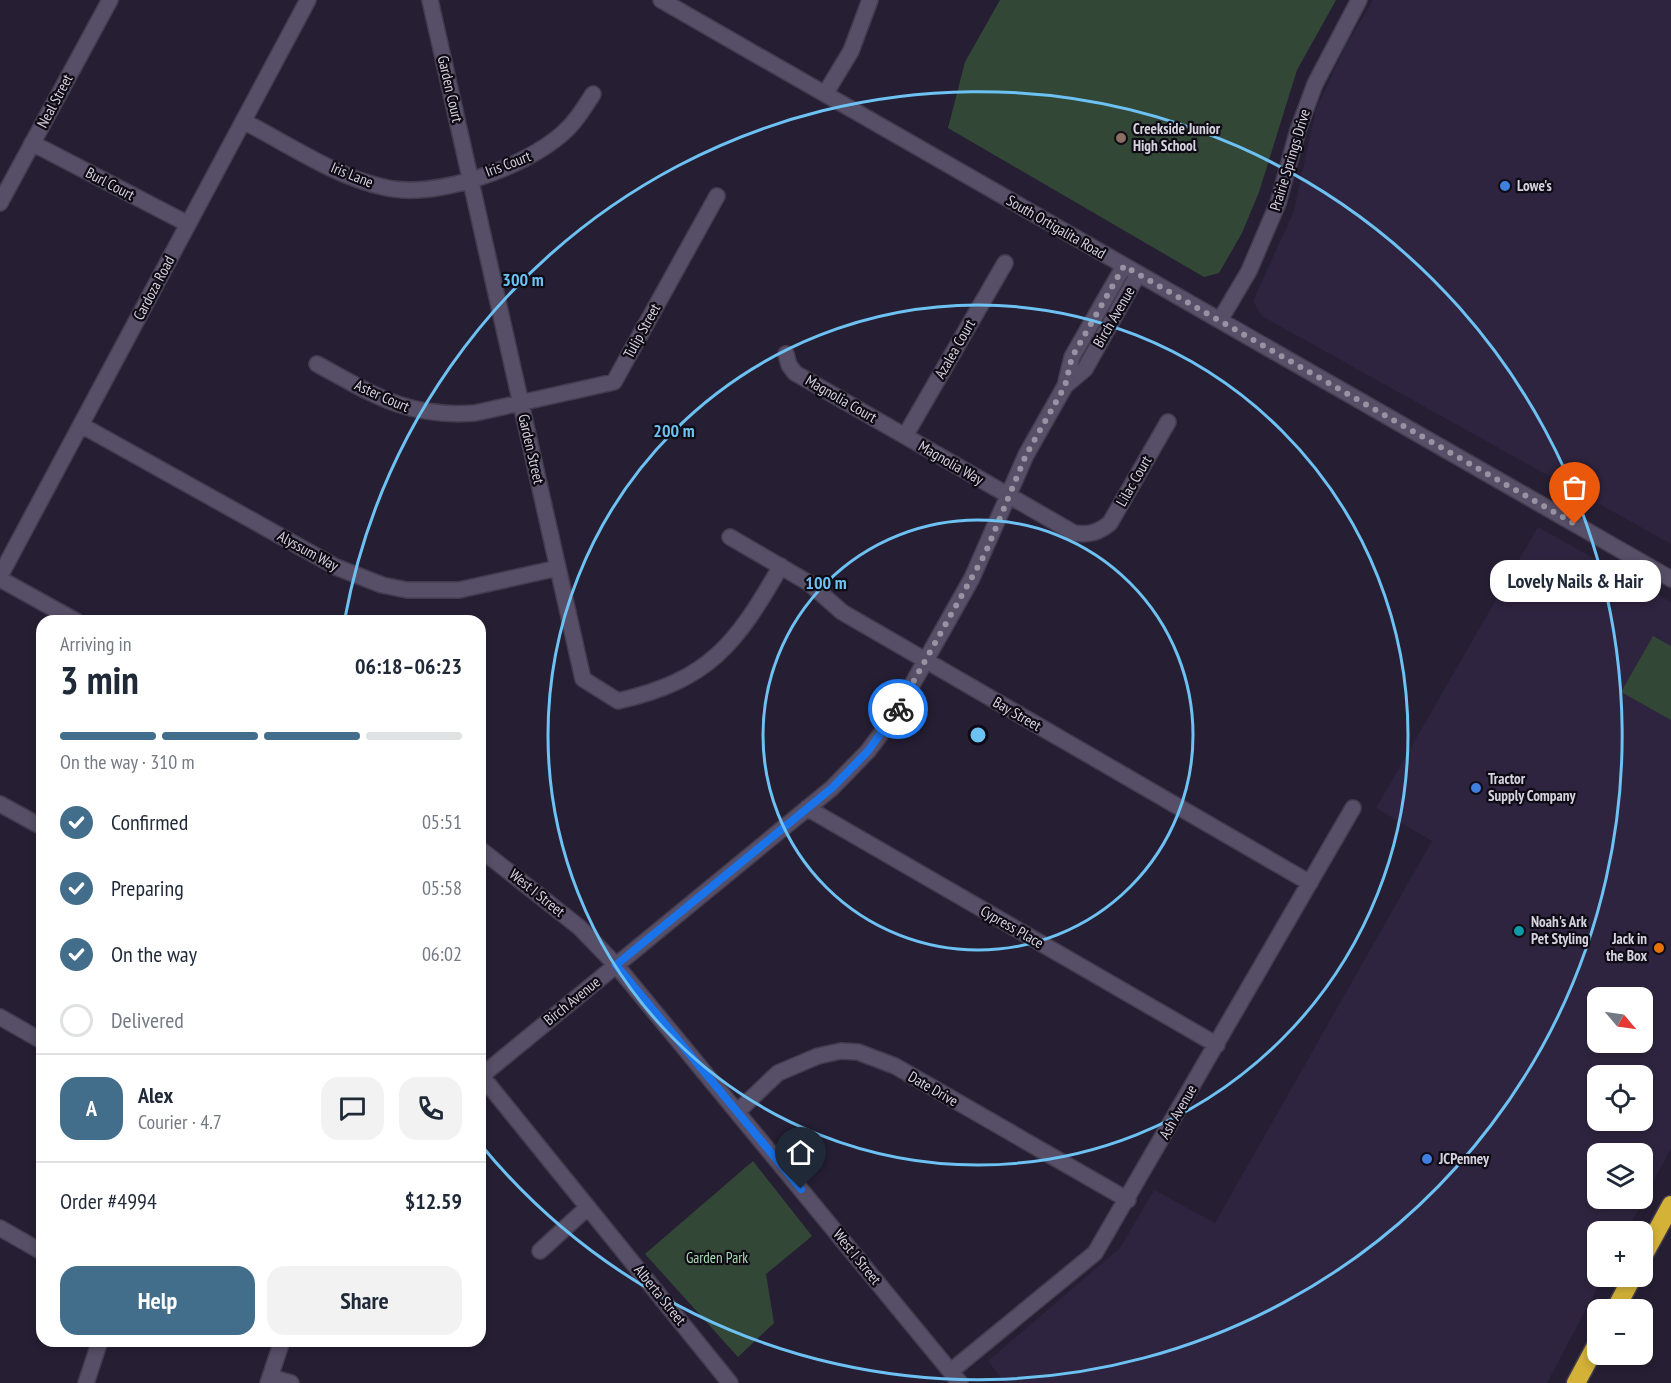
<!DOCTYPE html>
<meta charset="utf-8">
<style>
body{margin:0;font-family:"PT Sans Narrow",sans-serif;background:#f2f2f3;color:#1f2937;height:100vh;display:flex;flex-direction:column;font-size:22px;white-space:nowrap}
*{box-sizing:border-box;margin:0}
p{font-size:20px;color:#747a83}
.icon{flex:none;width:33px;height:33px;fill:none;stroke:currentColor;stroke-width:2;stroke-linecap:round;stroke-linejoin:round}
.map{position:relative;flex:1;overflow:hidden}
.details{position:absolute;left:36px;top:615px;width:450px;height:732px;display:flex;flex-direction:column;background:#fff;border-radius:18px;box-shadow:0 3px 9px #0003}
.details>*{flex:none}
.needle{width:39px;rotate:119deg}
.tools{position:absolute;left:1587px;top:987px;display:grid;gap:12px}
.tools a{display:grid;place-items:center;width:66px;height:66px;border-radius:12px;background:#fff;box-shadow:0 3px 9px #0003;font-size:30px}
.pin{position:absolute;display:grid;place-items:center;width:51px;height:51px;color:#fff;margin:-62px -26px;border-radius:50% 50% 50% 0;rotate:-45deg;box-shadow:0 0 6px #0007}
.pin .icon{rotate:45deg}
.courier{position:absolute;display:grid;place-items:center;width:60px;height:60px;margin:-30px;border:4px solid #1a73e8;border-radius:50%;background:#fff;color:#222;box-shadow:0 2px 8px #0007}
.bubble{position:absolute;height:42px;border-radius:18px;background:#fff;box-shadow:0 3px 9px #0003;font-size:20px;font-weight:700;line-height:42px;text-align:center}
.overview em{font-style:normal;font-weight:700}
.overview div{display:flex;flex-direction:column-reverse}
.overview{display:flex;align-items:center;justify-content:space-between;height:102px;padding:0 24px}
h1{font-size:39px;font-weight:700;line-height:45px}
.bar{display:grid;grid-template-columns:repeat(4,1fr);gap:9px 6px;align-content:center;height:72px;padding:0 24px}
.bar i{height:8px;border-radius:4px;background:#e0e1e3}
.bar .active{background:#426e8c}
.bar p{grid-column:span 4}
.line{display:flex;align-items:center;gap:15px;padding:0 24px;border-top:2px solid #e0e1e3}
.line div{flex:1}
.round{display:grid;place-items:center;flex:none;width:63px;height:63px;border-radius:18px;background:#f2f2f3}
ol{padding:0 24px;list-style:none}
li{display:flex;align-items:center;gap:18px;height:66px}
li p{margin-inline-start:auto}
li .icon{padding:6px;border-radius:50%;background:#426e8c;color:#fff;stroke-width:4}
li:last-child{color:#747a83}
li i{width:33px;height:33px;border:3px solid #e0e1e3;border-radius:50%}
.primary-button{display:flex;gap:12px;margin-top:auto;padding:12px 24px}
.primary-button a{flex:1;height:69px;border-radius:18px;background:#426e8c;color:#fff;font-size:24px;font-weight:700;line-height:69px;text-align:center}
.primary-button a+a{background:#f2f2f3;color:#1f2937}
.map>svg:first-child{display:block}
.built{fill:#2e243f;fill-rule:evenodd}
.green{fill:#334737}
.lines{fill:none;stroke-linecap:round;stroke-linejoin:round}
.minor-casing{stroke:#433c4e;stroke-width:18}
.highway-casing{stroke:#433c4e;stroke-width:21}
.minor{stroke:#574f67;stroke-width:15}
.highway{stroke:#d3b237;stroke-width:18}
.done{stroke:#9893a3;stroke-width:6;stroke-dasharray:0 10.8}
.route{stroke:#1a73e8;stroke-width:8}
.ring{fill:none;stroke:#6dc2f3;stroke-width:3}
.education-dot{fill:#8d6e63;stroke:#0e0b14;stroke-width:2}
.shop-dot{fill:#3f7fe0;stroke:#0e0b14;stroke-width:2}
.culture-dot{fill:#0f9aa8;stroke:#0e0b14;stroke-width:2}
.food-dot{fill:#e8710a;stroke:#0e0b14;stroke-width:2}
.labels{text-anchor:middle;stroke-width:4.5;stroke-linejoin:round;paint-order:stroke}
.street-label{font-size:15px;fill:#d5d1df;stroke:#0e0b14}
.poi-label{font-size:15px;font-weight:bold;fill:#d5d1df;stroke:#0e0b14;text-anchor:start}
.park-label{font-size:15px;fill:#a6deb1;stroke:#0e0b14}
.centre{fill:#6dc2f3;stroke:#0e0b14;stroke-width:3}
.ring-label{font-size:18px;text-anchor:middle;font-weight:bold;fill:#6dc2f3;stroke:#0e0b14;stroke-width:4.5;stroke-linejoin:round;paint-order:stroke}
</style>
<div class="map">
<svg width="1671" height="1383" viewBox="0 0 1671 1383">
<rect width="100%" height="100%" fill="#261f34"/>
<path class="built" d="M 1373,0 L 1671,0 L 1671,544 L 1262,316 L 1253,301 L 1294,211 L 1316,109 L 1345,47 Z
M 1538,527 L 1671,602 L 1671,1148 L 1627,1231 L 1598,1232 L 1598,1276 L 1603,1277 L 1547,1383 L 1005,1383 L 988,1361 L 1120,1248 L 1154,1190 L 1215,1223 L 1432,841 L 1376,808 ZM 1598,998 L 1642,998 L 1642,1042 L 1598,1042 ZM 1598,1076 L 1642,1076 L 1642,1120 L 1598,1120 ZM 1598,1154 L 1642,1154 L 1642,1198 L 1598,1198 Z"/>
<path class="green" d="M 1000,0 L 1336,0 L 1297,70 L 1259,192 L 1242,233 L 1219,273 L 1204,277 L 948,128 L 965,62 Z
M 1653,636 L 1671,646 L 1671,720 L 1621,692 Z
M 753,1161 L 812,1236 L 766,1274 L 774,1323 L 738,1357 L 645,1254 Z"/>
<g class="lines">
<g class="minor-casing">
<path id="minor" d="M 430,0 L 583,679 L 618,701 C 710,680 736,644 781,566
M 661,0 L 1671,579
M 825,94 L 851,51 L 870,0
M 243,121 C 288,144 334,176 383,187 C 435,200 523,168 562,134 C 575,123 584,108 593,94
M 32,143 L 188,224
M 0,203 L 110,0
M 1220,320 L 1249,271 L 1278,203 L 1298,130 L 1315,84 L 1359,0
M 786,354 L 789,365 L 795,373 L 1074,533 C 1089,535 1098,533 1110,523 L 1168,422
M 317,364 C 374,395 407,418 475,413 L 614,382 L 717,196
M 1065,386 L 1085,369 L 1138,274
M 81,425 L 336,567 L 382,585 L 407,590 L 459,590 L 558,568
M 905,436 L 1005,263
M 730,537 L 809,583 L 842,612 L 1310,883
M 0,576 L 308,0
M 0,579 L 76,621
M 0,804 L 42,827
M 807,808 L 1217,1045
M 480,849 L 579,927 L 616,965 L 960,1383
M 0,1017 L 42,1041
M 480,1074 L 730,1383
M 480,1077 L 832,788 L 868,751 L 895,715 L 972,578 L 1026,455 L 1065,386 L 1072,357 L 1124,266
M 737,1112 L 778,1073 L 818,1056 L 841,1051 L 858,1052 L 895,1066 L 1128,1200
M 0,1228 L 42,1252
M 540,1251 L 588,1207
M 951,1371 L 1095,1253 L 1353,808
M 270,1377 L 291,1383
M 86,1383 L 100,1341
M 268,1383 L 282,1341"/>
</g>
<g class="highway-casing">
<path id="highway" d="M 1642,1258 L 1671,1205
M 1615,1310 L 1633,1276
M 1576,1383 L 1598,1342"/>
</g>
<use href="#minor" class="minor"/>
<use href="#highway" class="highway"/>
</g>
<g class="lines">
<path class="done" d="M 898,709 L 985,554 L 1026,455 L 1065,386 L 1072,357 L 1124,266 L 1575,524"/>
<path class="route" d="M 801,1189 L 616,965 L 832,788 L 868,751 L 898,709"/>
</g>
<g class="ring">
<circle cx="978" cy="735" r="215"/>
<circle cx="978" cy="735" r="430"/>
<path d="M345 618A644 644 0 1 1 481 1145"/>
</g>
<circle class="education-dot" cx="1121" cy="138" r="6"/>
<g class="shop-dot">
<circle cx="1505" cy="186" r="6"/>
<circle cx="1476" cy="788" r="6"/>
<circle cx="1427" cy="1159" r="6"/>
</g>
<circle class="culture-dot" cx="1519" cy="931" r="6"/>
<circle class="food-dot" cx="1659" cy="948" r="6"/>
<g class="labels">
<g class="street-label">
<text transform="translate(450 89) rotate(77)" y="5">Garden Court</text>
<text transform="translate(55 101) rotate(-62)" y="5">Neal Street</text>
<text transform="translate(1290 160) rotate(-73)" y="5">Prairie Springs Drive</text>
<text transform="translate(508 164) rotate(-21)" y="5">Iris Court</text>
<text transform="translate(352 175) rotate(22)" y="5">Iris Lane</text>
<text transform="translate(110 184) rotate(28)" y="5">Burl Court</text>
<text transform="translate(1056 227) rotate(30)" y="5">South Ortigalita Road</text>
<text transform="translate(154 288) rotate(-62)" y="5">Cardoza Road</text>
<text transform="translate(1114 317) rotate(-60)" y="5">Birch Avenue</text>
<text transform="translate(642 331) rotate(-61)" y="5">Tulip Street</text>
<text transform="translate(955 349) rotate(-60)" y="5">Azalea Court</text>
<text transform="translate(382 396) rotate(24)" y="5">Aster Court</text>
<text transform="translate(841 399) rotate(30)" y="5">Magnolia Court</text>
<text transform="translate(531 449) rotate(77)" y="5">Garden Street</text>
<text transform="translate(951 463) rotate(30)" y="5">Magnolia Way</text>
<text transform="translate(1134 481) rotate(-60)" y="5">Lilac Court</text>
<text transform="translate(308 551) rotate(29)" y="5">Alyssum Way</text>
<text transform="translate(1017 714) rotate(30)" y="5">Bay Street</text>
<text transform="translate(537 893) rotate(39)" y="5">West I Street</text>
<text transform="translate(1012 927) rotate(30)" y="5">Cypress Place</text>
<text transform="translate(572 1001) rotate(-39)" y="5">Birch Avenue</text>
<text transform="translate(933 1089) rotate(30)" y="5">Date Drive</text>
<text transform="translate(1178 1112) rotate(-60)" y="5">Ash Avenue</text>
<text transform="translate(857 1257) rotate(51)" y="5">West I Street</text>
<text transform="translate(660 1295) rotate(51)" y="5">Alberta Street</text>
</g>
<g class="poi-label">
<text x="1133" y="134">Creekside Junior<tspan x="1133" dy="17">High School</tspan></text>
<text x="1517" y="191">Lowe's</text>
<text x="1488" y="784">Tractor<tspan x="1488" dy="17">Supply Company</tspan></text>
<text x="1531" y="927">Noah's Ark<tspan x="1531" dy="17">Pet Styling</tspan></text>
<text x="1647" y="944" text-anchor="end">Jack in<tspan x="1647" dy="17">the Box</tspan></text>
<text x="1439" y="1164">JCPenney</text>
</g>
<g class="park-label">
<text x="717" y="1263">Garden Park</text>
</g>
</g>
<circle cx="978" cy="735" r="9" class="centre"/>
<g class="ring-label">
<text x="523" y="286">300 m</text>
<text x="674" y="437">200 m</text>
<text x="826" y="589">100 m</text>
</g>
</svg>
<div class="tools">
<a><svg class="needle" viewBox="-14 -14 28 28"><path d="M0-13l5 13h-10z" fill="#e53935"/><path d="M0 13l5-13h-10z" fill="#747a83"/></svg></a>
<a><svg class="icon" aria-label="locate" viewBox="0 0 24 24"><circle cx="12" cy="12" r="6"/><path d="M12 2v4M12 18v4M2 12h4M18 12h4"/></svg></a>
<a><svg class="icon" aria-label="layers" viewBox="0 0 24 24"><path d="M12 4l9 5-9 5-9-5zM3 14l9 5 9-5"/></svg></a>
<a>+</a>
<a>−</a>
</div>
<div class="pin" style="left:1575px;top:524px;background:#ea580c"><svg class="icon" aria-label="bag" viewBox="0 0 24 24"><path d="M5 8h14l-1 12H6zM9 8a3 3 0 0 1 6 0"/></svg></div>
<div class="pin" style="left:801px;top:1189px;background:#1f2937"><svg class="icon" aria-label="home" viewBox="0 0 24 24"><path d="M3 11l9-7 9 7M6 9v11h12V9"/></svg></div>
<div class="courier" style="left:898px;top:709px"><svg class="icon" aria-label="bike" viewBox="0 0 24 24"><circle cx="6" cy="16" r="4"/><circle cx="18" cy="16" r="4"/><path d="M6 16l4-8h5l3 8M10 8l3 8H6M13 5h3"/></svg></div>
<div class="bubble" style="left:1490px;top:560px;width:171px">Lovely Nails &amp; Hair</div>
<section class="details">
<div class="overview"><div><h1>3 min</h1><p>Arriving in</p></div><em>06:18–06:23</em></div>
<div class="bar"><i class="active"></i><i class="active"></i><i class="active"></i><i></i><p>On the way · 310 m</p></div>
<ol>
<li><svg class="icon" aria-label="check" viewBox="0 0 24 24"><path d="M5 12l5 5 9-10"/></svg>Confirmed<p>05:51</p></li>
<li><svg class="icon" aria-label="check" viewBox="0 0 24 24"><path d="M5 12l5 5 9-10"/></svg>Preparing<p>05:58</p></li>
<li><svg class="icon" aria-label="check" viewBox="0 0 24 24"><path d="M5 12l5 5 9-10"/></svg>On the way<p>06:02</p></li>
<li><i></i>Delivered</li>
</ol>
<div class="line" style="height:108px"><b class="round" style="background:#426e8c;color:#fff">A</b><div><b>Alex</b><p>Courier · 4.7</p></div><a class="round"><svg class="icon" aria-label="chat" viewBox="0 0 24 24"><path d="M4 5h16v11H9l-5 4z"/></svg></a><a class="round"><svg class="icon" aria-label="phone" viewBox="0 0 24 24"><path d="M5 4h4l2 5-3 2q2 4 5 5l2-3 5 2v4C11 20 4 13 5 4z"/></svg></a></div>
<div class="line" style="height:78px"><div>Order #4994</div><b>$12.59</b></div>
<div class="primary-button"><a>Help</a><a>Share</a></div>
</section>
</div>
